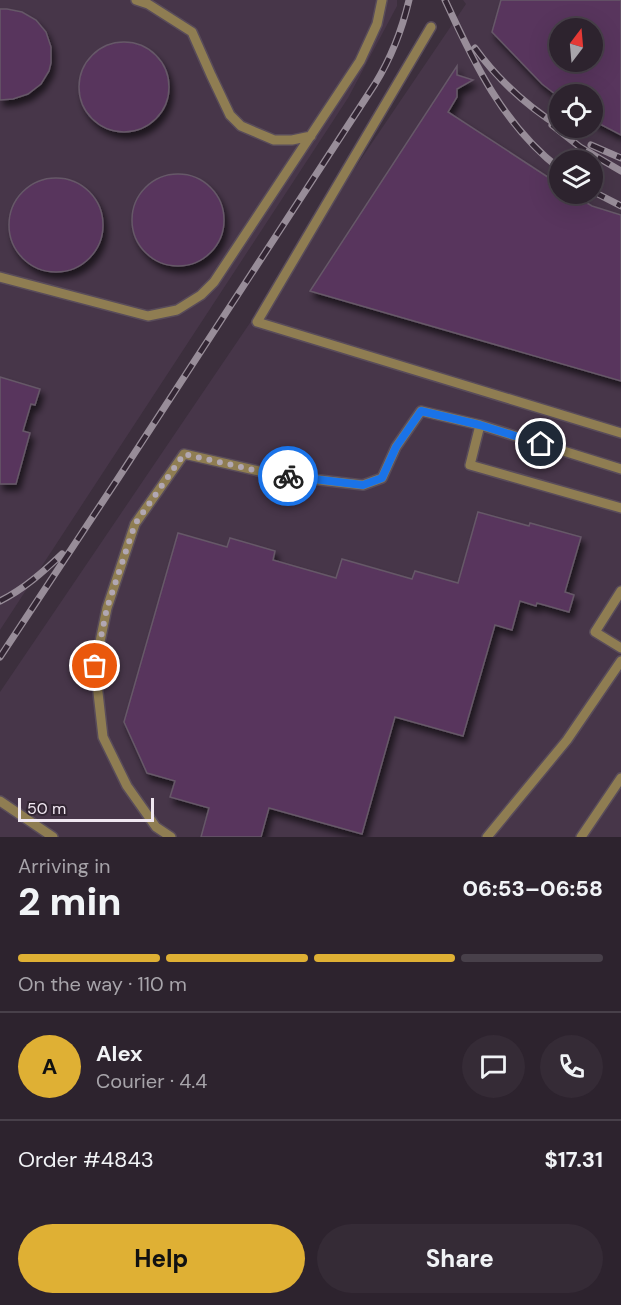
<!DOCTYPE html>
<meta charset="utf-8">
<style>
body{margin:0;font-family:"DM Sans",sans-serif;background:#352b36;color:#f1f3f6;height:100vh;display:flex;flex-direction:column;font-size:22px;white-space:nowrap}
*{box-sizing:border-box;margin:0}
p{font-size:20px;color:#a7a4aa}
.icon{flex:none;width:33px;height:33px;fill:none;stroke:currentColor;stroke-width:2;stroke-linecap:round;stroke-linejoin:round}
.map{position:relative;height:837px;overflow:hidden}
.side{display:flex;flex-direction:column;background:#2d232e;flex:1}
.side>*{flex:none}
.needle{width:39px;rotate:16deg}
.controls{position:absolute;left:549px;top:18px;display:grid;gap:12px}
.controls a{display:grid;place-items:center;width:54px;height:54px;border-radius:50%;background:#2d232e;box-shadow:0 6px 24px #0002,0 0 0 2px #48404a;font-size:30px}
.scale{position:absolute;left:18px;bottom:15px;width:136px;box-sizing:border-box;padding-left:6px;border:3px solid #f0e7f1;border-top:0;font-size:16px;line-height:21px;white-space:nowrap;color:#f0e7f1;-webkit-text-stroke:4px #322533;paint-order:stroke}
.pin{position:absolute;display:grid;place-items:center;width:51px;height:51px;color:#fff;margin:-26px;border:3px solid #fff;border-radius:50%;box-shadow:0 2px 6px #0007}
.courier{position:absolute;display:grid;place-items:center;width:60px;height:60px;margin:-30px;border:4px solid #1a73e8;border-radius:50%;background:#fff;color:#222;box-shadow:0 2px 8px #0007}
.head em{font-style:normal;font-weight:800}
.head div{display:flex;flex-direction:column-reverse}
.head{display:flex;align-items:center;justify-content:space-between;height:102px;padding:0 18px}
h1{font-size:39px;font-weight:800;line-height:45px}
.bar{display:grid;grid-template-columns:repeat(4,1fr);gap:9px 6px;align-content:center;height:72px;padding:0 18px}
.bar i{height:8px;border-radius:4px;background:#48404a}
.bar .current{background:#dfb034}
.bar p{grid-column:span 4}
.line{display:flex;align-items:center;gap:15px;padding:0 18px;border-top:2px solid #48404a}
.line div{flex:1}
.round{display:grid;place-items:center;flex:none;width:63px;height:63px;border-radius:32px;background:#352b36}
.cta{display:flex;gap:12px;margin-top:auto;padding:12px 18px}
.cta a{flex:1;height:69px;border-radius:36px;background:#dfb034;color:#111;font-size:24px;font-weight:800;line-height:69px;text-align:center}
.cta a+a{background:#352b36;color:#f1f3f6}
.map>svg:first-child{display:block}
.built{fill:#473649;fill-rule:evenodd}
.building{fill:#58345d;stroke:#665868;stroke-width:1.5;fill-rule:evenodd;filter:url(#shadow)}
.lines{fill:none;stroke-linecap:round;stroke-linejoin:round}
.lane-casing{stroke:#594c5a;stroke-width:12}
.lane{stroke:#8f7d52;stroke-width:9}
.rail-casing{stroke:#988d99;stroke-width:7}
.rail{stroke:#322533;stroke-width:4.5;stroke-dasharray:14;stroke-linecap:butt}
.done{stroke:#b1a7b2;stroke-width:6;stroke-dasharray:0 10.8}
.route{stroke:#1a73e8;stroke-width:8}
</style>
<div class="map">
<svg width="621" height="837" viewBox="0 0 621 837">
<defs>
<filter id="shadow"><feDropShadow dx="3.5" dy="6" stdDeviation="3" flood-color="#0009"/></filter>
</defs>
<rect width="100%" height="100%" fill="#3c2f3d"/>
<path class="built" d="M 0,0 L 397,0 L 397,6 L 348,98 L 0,630 Z
M 463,0 L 621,0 L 621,837 L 0,837 L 0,692 L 466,4 ZM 560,28 L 592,28 L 592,62 L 560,62 ZM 560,94 L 592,94 L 592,128 L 560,128 ZM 560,160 L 592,160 L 592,194 L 560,194 Z"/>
<path class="building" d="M 501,0 L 621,0 L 621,135 L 592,120 L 592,94 L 555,94 L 542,84 L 492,32 ZM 560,28 L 592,28 L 592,62 L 560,62 Z
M 0,9 L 7,9 L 22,12 L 36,20 L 46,32 L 51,47 L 51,63 L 49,71 L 41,84 L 28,94 L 13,99 L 0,100 Z
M79 87a45 45 0 1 1 90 0a45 45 0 1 1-90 0Z
M 457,66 L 457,75 L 473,80 L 457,89 L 457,97 L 448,112 L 560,185 L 560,194 L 572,194 L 592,206 L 621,215 L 621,381 L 310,291 Z
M132 220a46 46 0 1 1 92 0a46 46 0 1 1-92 0Z
M9 225a47 47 0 1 1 94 0a47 47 0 1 1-94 0Z
M 0,377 L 40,389 L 35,405 L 31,404 L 23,431 L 30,433 L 16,484 L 0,484 Z
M 478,512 L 529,526 L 530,523 L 581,537 L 565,592 L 574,595 L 569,612 L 537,603 L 536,606 L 520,601 L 512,630 L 495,625 L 463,736 L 395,717 L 362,834 L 269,808 L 261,837 L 201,837 L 209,808 L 170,797 L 175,781 L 147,773 L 124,722 L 178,533 L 227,547 L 230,538 L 275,551 L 273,560 L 336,578 L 342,559 L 412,579 L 415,571 L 458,583 Z"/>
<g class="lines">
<g class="lane-casing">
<path id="lane" d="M 136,0 L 148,4 L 192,32 L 211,75 L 230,115 L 241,126 L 274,140 L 292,140 L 311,136
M 431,27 L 257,322 L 621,433
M 0,277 L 148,316 L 177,310 L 201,295 L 214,282 L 360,61 L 377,24 L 382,0
M 621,469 L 480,425 L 470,465 L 621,508
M 621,591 L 595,632 L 621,648
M 0,801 L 53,837
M 171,837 L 156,827 L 127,786 L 103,737 L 95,666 L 107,608 L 135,524 L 184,454 L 276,475 L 363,485 L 382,478 L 396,447 L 421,411 L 480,425
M 487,837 L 567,740 L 621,661
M 581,837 L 621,778"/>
</g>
<use href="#lane" class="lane"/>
<g class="rail-casing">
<path id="rail" d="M 445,0 C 474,63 503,125 560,169
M 475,48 C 498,80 527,106 560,127
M 552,125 L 580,147 L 621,171
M 591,145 L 621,158
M 592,191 L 621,206
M 0,601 C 24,589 43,572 62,554
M 0,657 L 119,477 L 375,84 C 391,58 402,30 409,0"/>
</g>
<use href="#rail" class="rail"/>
</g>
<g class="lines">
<path class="done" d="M 95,666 L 107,608 L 135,524 L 184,454 L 276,475 L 288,476"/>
<path class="route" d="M 288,476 L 363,485 L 382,478 L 396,447 L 421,411 L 480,425 L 541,444"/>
</g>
</svg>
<div class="controls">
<a><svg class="needle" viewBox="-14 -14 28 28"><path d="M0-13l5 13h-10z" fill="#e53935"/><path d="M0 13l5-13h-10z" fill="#a7a4aa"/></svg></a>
<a><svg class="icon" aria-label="locate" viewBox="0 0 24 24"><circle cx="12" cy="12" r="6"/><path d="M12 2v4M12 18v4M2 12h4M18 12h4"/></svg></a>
<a><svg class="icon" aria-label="layers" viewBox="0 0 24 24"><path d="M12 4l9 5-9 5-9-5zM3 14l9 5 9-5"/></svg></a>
</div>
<div class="scale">50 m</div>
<div class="pin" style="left:95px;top:666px;background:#ea580c"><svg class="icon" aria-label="bag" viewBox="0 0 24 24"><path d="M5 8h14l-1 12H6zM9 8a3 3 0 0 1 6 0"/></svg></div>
<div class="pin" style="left:541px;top:444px;background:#1f2937"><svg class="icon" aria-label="home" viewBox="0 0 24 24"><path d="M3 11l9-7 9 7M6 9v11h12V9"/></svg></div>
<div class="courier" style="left:288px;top:476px"><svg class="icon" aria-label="bike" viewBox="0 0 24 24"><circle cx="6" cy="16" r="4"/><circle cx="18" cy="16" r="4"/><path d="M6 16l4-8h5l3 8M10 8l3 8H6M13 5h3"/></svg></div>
</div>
<section class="side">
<div class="head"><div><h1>2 min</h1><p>Arriving in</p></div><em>06:53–06:58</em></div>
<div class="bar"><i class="current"></i><i class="current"></i><i class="current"></i><i></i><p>On the way · 110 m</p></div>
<div class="line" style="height:108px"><b class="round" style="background:#dfb034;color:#111">A</b><div><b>Alex</b><p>Courier · 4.4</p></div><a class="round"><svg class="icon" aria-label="chat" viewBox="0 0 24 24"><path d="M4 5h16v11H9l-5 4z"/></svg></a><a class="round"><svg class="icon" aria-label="phone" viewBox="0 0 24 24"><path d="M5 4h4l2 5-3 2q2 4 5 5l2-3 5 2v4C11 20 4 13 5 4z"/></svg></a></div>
<div class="line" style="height:78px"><div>Order #4843</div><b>$17.31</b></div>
<div class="cta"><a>Help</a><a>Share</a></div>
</section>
